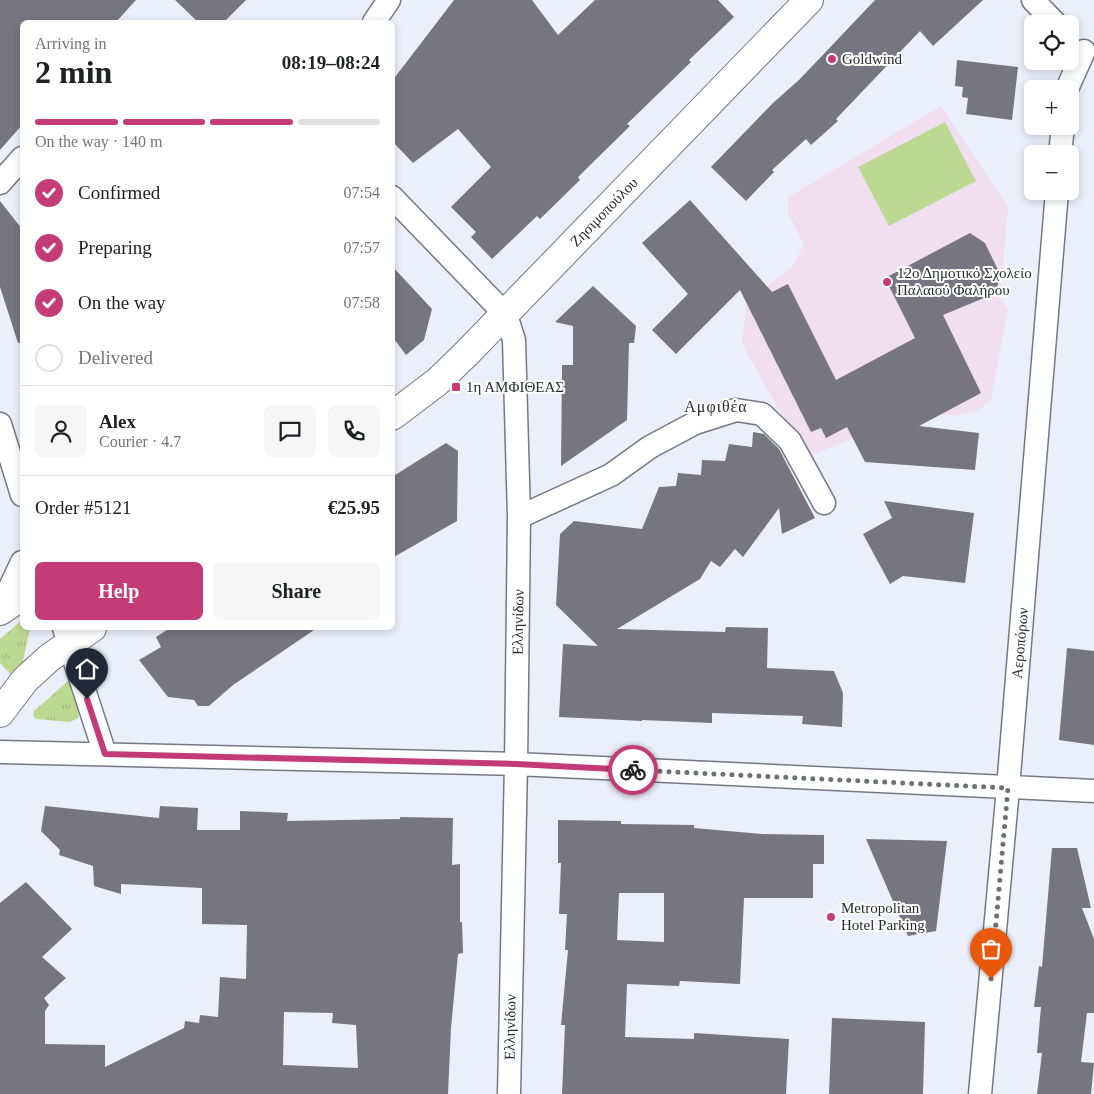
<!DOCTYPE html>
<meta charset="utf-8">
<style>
body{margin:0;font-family:Georgia,serif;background:#f6f6f6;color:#202124;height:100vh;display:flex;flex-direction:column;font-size:19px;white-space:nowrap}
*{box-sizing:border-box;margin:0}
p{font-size:16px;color:#757577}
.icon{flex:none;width:28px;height:28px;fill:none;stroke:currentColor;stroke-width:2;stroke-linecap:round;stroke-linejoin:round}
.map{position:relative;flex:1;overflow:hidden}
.panel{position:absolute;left:20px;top:20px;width:375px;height:610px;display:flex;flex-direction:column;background:#fff;border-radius:8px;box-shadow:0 2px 8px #0003}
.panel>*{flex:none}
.buttons{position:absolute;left:1024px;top:15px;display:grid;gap:10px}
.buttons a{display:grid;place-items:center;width:55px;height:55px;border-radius:8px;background:#fff;box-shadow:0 2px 8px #0003;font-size:25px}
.pin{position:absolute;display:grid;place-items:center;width:42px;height:42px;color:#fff;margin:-51px -21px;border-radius:50% 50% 50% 0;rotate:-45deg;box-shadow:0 0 5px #0007}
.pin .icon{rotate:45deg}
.courier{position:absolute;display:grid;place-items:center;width:50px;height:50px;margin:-25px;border:4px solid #c43b77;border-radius:50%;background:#fff;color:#222;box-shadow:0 1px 6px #0007}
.overview em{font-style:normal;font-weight:800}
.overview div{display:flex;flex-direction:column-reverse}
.overview{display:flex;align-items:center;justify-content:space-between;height:85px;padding:0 15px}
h1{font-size:32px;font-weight:800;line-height:38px}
.bar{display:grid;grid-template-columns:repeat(4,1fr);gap:8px 5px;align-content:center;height:60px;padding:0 15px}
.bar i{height:6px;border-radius:4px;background:#e0e0e0}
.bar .active{background:#c43b77}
.bar p{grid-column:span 4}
.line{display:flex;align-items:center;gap:12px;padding:0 15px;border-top:1px solid #e0e0e0}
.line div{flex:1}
.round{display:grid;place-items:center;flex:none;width:52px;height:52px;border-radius:8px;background:#f6f6f6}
ol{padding:0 15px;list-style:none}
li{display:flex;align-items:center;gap:15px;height:55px}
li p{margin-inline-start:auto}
li .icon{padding:5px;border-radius:50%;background:#c43b77;color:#fff;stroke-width:4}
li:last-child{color:#757577}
li i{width:28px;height:28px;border:2px solid #e0e0e0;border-radius:50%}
.action{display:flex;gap:10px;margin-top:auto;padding:10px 15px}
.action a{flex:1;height:58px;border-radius:8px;background:#c43b77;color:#fff;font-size:20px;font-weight:800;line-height:58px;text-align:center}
.action a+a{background:#f6f6f6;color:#202124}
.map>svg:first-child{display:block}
.education{fill:#f1dff1}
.grass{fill:url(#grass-tufts)}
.garden{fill:#bcd992}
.building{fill:#77757f;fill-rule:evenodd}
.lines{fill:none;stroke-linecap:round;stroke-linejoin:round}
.minor-casing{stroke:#747882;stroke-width:25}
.tertiary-casing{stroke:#747882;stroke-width:30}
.minor{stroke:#fff;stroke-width:22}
.tertiary{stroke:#fff;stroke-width:28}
.done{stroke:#6d7076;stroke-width:5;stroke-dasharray:0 9}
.route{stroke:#c43b77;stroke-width:6}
.poi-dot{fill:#c43b77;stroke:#fff;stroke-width:2}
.labels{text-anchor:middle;stroke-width:4;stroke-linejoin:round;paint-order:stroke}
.poi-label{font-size:15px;fill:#292b2f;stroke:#fff;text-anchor:start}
.street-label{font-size:15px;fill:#292b2f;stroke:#fff}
.neighbourhood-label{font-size:16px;letter-spacing:1px;fill:#292b2f;stroke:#fff}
</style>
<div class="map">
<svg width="1094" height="1094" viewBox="0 0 1094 1094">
<defs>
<pattern id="grass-tufts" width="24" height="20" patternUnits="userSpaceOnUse" patternTransform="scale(1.25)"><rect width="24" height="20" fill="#bcd992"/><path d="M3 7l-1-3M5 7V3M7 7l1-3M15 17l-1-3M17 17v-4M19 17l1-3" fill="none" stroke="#a2ba7e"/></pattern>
</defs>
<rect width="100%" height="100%" fill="#ebeffb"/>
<path class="education" d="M 941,106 L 1008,207 L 1000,298 L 1008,309 L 991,400 L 977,411 L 962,415 L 926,415 L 899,418 L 806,458 L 742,344 L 746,303 L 793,266 L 804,244 L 788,214 L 788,197 Z"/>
<path class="grass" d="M 22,620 L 22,628 L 30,628 L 23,662 L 10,674 L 0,663 L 0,639 Z
M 71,681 L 79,712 L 78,718 L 70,722 L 36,719 L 33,716 L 34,711 L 67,682 Z"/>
<path class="garden" d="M 945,122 L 976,181 L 889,226 L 858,167 Z"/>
<path class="building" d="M 0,0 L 136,0 L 116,22 L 22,22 L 22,125 L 0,150 Z
M 175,0 L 246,0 L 224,22 L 198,22 Z
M 454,0 L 532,0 L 558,35 L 595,0 L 718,0 L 734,17 L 689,60 L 691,62 L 627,124 L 630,126 L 578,177 L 580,180 L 540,219 L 537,216 L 492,259 L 471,237 L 476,232 L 451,207 L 491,167 L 458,129 L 413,163 L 392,141 L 392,81 Z
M 875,0 L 983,0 L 933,46 L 920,31 L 836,119 L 838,121 L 811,145 L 806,139 L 772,170 L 774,172 L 746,201 L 711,167 L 773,103 L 800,79 Z
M 957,60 L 1018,67 L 1012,120 L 966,114 L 968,98 L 962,97 L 963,87 L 955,86 Z
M 690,200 L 772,292 L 788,284 L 836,380 L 915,338 L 885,278 L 970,233 L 985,243 L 1000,274 L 996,293 L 943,315 L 981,393 L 919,426 L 979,433 L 975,470 L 865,462 L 847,427 L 826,438 L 821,428 L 811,432 L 740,290 L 676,354 L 652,330 L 688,294 L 642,243 Z
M 0,201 L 22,229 L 22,342 L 18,343 L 0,287 Z
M 392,266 L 432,309 L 424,340 L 406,355 L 392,336 Z
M 593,286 L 636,326 L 634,343 L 629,343 L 627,420 L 561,466 L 562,365 L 573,365 L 573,326 L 555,322 Z
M 753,432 L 764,434 L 779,449 L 815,518 L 782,534 L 779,508 L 743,557 L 735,549 L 720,567 L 711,561 L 700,579 L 617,629 L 725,632 L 726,627 L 768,628 L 767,668 L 834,671 L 843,693 L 842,727 L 802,724 L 803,716 L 712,713 L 712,723 L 642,720 L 642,721 L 559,717 L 563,644 L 598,646 L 556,605 L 560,534 L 574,521 L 642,529 L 659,487 L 676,486 L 678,473 L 701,475 L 702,460 L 725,461 L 729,444 L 752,447 Z
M 446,443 L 458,451 L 457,521 L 392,558 L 392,477 Z
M 884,501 L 974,513 L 965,583 L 903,576 L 890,584 L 863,534 L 892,518 Z
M 170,628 L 317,628 L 233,685 L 209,706 L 198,706 L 194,700 L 168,697 L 139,660 L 161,647 L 156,637 Z
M 1067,648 L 1094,651 L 1094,745 L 1059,740 Z
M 45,806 L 159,818 L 160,806 L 198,808 L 197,830 L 240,830 L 240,811 L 288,813 L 287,821 L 400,819 L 400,817 L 453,818 L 452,865 L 460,864 L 460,922 L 462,922 L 463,953 L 458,954 L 451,1028 L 448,1094 L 0,1094 L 0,903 L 26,882 L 72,929 L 42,957 L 66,978 L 44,998 L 49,1005 L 45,1011 L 45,1044 L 105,1045 L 105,1067 L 184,1028 L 185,1021 L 199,1023 L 200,1015 L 218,1017 L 220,977 L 246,979 L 247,925 L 202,924 L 202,888 L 121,884 L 121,894 L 94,886 L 93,866 L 59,855 L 60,850 L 41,831 ZM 284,1012 L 333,1013 L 332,1023 L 356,1025 L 358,1068 L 283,1065 Z
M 558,820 L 621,821 L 621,824 L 694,825 L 694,828 L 762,834 L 824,835 L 824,864 L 813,864 L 813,898 L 744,898 L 740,984 L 680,981 L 679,986 L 627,984 L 625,1037 L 694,1039 L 694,1033 L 789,1039 L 786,1094 L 562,1094 L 565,1025 L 561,1025 L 568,950 L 565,950 L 567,914 L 559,914 L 561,863 L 558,863 ZM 619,893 L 664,893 L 664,942 L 617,940 Z
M 866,839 L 947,841 L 936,931 L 908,936 Z
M 1052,848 L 1077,848 L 1091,908 L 1082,908 L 1094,939 L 1094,1013 L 1087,1013 L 1081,1062 L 1094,1063 L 1091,1094 L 1037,1094 L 1042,1053 L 1037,1053 L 1041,1007 L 1034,1007 L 1039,966 L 1042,967 Z
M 832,1018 L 925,1022 L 923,1094 L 829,1094 Z"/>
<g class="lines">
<g class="minor-casing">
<path id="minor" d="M 1033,0 L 1056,24
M 374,22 L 389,0
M 1067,89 L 1084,51
M 1060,154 L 1063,126
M 0,183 L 22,158
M 392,197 L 506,315 L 514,340 L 519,517 L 516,764 L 509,1094
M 0,424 L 22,495
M 519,517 L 611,475 L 650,447 L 695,423 L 736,410 L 762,414 L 790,441 L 824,503
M 0,609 L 22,562
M 64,628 L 105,754
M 0,752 L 516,764 L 1094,791
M 980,1094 L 1008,788 L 1057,191"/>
</g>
<g class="tertiary-casing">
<path id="tertiary" d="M 392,416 L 437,382 L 465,355 L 809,0
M 0,611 L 22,596
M 0,713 L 25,680 L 49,658 L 92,628"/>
</g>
<use href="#minor" class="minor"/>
<use href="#tertiary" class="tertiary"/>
</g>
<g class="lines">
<path class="done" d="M 633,770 L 1008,788 L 991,979"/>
<path class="route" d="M 87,699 L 105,754 L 516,764 L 633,770"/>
</g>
<g class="poi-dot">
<circle cx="832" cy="59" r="5"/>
<circle cx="887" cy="282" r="5"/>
<rect x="451" y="382" width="10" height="10" rx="2.5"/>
<circle cx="831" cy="917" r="5"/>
</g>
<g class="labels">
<g class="poi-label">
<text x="842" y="64">Goldwind</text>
<text x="897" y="278">12ο Δημοτικό Σχολείο<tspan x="897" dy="17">Παλαιού Φαλήρου</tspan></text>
<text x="466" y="392">1η ΑΜΦΙΘΕΑΣ</text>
<text x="841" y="913">Metropolitan<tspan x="841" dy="17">Hotel Parking</tspan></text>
</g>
<g class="street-label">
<text transform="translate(604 212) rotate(-46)" y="5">Ζησιμοπούλου</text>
<text transform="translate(518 622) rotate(-89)" y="5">Ελληνίδων</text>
<text transform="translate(1020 643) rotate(-85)" y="5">Αεροπόρων</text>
<text transform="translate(510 1027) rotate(-89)" y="5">Ελληνίδων</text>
</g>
<g class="neighbourhood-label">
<text x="716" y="412">Αμφιθέα</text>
</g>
</g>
</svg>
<div class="buttons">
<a><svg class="icon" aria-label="locate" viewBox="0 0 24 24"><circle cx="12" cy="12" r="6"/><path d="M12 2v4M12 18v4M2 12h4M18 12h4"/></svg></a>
<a>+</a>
<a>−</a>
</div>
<div class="pin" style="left:991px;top:979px;background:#ea580c"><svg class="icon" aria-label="bag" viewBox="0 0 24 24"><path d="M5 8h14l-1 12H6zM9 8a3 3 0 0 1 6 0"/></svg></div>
<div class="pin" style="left:87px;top:699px;background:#1f2937"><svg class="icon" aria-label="home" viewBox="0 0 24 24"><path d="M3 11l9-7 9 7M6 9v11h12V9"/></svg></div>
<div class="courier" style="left:633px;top:770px"><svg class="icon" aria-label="bike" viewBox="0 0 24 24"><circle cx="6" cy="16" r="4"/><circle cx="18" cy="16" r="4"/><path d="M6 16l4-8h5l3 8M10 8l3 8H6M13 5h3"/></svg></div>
<section class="panel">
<div class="overview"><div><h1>2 min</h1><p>Arriving in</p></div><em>08:19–08:24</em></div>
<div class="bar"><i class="active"></i><i class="active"></i><i class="active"></i><i></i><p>On the way · 140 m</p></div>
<ol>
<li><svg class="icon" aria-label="check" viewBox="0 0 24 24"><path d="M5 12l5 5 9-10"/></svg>Confirmed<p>07:54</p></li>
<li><svg class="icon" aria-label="check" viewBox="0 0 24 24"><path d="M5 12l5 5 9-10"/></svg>Preparing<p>07:57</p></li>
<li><svg class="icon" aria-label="check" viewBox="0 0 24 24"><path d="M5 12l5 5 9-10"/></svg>On the way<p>07:58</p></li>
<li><i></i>Delivered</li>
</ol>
<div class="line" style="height:90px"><a class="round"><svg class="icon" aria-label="person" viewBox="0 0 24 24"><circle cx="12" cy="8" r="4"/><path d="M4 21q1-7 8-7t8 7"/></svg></a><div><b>Alex</b><p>Courier · 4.7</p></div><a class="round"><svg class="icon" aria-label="chat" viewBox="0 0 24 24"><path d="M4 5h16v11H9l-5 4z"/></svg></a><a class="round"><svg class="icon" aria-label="phone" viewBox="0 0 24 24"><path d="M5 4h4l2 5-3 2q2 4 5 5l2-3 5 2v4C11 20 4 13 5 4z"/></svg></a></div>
<div class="line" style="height:65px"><div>Order #5121</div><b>€25.95</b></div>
<div class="action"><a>Help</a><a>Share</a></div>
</section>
</div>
